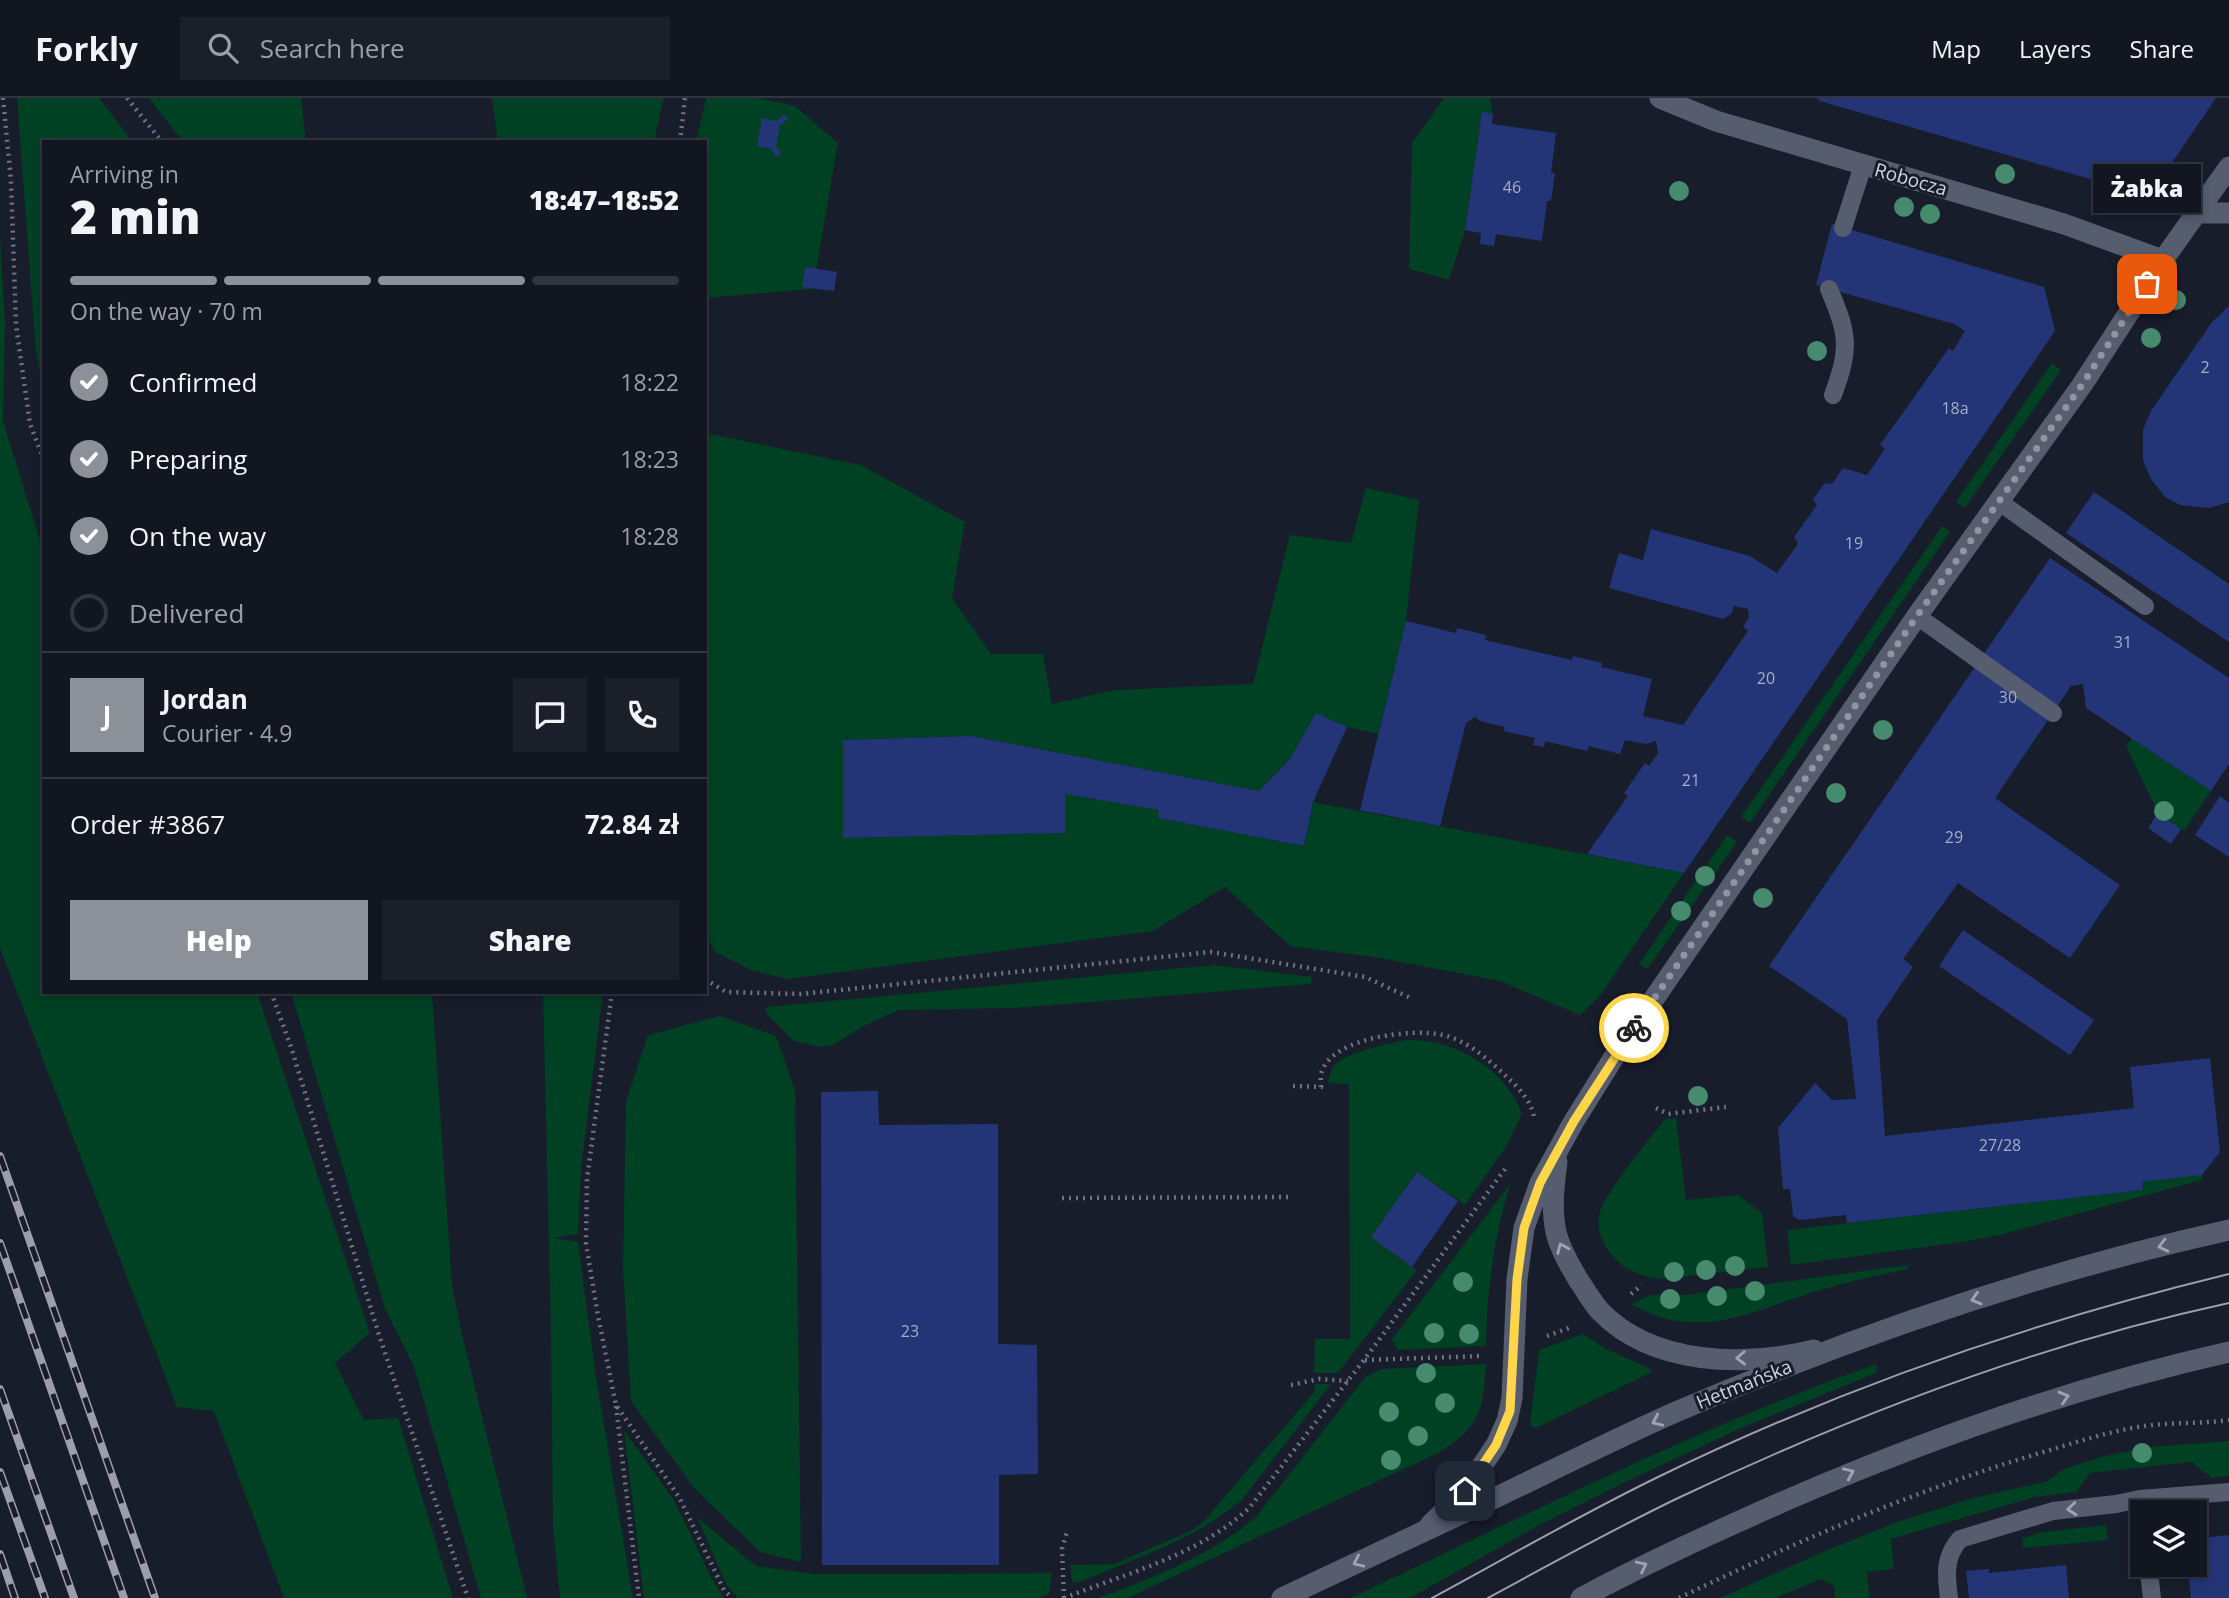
<!DOCTYPE html>
<meta charset="utf-8">
<style>
body{margin:0;font-family:"Open Sans",sans-serif;background:#1b1f2a;color:#f1f3f6;height:100vh;display:flex;flex-direction:column;font-size:26px;white-space:nowrap}
*{box-sizing:border-box;margin:0}
p{font-size:23px;color:#9c9fa5}
.icon{flex:none;width:38px;height:38px;fill:none;stroke:currentColor;stroke-width:2;stroke-linecap:round;stroke-linejoin:round}
.map{position:relative;flex:1;overflow:hidden}
.details{position:absolute;left:42px;top:42px;width:665px;height:854px;display:flex;flex-direction:column;background:#121621;border-radius:0px;box-shadow:0 4px 10px #0003,0 0 0 2px #31353f}
.details>*{flex:none}
.fabs{position:absolute;left:2130px;top:1402px;display:grid;gap:14px}
.fabs a{display:grid;place-items:center;width:77px;height:77px;border-radius:0px;background:#121621;box-shadow:0 4px 10px #0003,0 0 0 2px #31353f;font-size:35px}
.pin{position:absolute;display:grid;place-items:center;width:60px;height:60px;color:#fff;margin:-30px;border-radius:14px;box-shadow:0 4px 10px #0006}
.courier{position:absolute;display:grid;place-items:center;width:70px;height:70px;margin:-35px;border:5px solid #ffd54a;border-radius:50%;background:#fff;color:#222;box-shadow:0 2px 9px #0007}
.bubble{position:absolute;height:49px;border-radius:0px;background:#121621;box-shadow:0 4px 10px #0003,0 0 0 2px #31353f;font-size:23px;font-weight:800;line-height:49px;text-align:center}
.head em{font-style:normal;font-weight:800}
.head div{display:flex;flex-direction:column-reverse}
.head{display:flex;align-items:center;justify-content:space-between;height:119px;padding:0 28px}
h1{font-size:46px;font-weight:800;line-height:52px}
.bar{display:grid;grid-template-columns:repeat(4,1fr);gap:10px 7px;align-content:center;height:84px;padding:0 28px}
.bar i{height:9px;border-radius:5px;background:#31353f}
.bar .selected{background:#8c9099}
.bar p{grid-column:span 4}
.line{display:flex;align-items:center;gap:18px;padding:0 28px;border-top:2px solid #31353f}
.line div{flex:1}
.round{display:grid;place-items:center;flex:none;width:74px;height:74px;border-radius:0px;background:#1b1f2a}
ol{padding:0 28px;list-style:none}
li{display:flex;align-items:center;gap:21px;height:77px}
li p{margin-inline-start:auto}
li .icon{padding:7px;border-radius:50%;background:#8c9099;color:#fff;stroke-width:4}
li:last-child{color:#9c9fa5}
li i{width:38px;height:38px;border:4px solid #31353f;border-radius:50%}
.primary-button{display:flex;gap:14px;margin-top:auto;padding:14px 28px}
.primary-button a{flex:1;height:80px;border-radius:0px;background:#8c9099;color:#fff;font-size:28px;font-weight:800;line-height:80px;text-align:center}
.primary-button a+a{background:#1b1f2a;color:#f1f3f6}
header{display:flex;align-items:center;gap:42px;box-sizing:border-box;height:98px;padding:0 35px;background:#121621;border-bottom:2px solid #31353f}
header strong{font-size:33px}
nav{display:flex;gap:38px;margin-inline-start:auto;font-size:24px}
.search{width:490px;height:63px;background:#1b1f2a;display:flex;align-items:center;gap:18px;box-sizing:border-box;padding:0 24px;border-radius:0px;color:#9c9fa5;font-size:26px}
.map>svg:first-child{display:block}
.green{fill:#004023}
.building{fill:#233577}
.lines{fill:none;stroke-linecap:round;stroke-linejoin:round}
.path{stroke:#707481;stroke-width:4.5;stroke-dasharray:2 5;stroke-linecap:butt}
.service{stroke:#565d6f;stroke-width:18}
.minor{stroke:#565d6f;stroke-width:21}
.secondary{stroke:#565d6f;stroke-width:21}
.tram{stroke:#9b9fab;stroke-width:2}
.rail-casing{stroke:#9b9fab;stroke-width:8}
.rail{stroke:#181d2c;stroke-width:5;stroke-dasharray:16;stroke-linecap:butt}
.tree{fill:#468b6d}
.oneway{stroke:#a0a5b2}
.done{stroke:#9095a0;stroke-width:7;stroke-dasharray:0 12.6}
.route{stroke:#ffd54a;stroke-width:9}
.labels{text-anchor:middle;stroke-width:6;stroke-linejoin:round;paint-order:stroke}
.number-label{font-size:16px;fill:#a6adc5}
.street-label{font-size:19px;fill:#d1d5df;stroke:#181d2c}
</style>
<header>
<strong>Forkly</strong>
<div class="search"><svg class="icon" aria-label="search" viewBox="0 0 24 24"><circle cx="10" cy="10" r="6"/><path d="M15 15l6 6"/></svg>Search here</div>
<nav><a>Map</a><a>Layers</a><a>Share</a></nav>
</header>
<div class="map">
<svg width="2229" height="1500" viewBox="0 0 2229 1500">
<rect width="100%" height="100%" fill="#181d2c"/>
<path class="green" d="M 17,0 L 99,0 L 133,44 L 44,44 L 44,294 L 36,255 Z
M 149,0 L 301,0 L 306,44 L 183,44 Z
M 492,0 L 664,0 L 654,44 L 498,44 Z
M 706,0 L 758,0 L 795,8 L 838,45 L 813,191 L 705,200 L 705,44 L 696,44 Z
M 1444,0 L 1490,0 L 1493,16 L 1482,15 L 1465,132 L 1449,182 L 1409,171 L 1412,45 Z
M 0,138 L 5,226 L 3,323 L 44,455 L 44,894 L 257,894 L 370,1235 L 335,1265 L 364,1322 L 398,1320 L 453,1500 L 284,1500 L 214,1313 L 177,1309 L 0,850 Z
M 2052,265 L 2061,272 L 1965,410 L 1956,404 Z
M 705,335 L 861,367 L 965,424 L 952,500 L 991,556 L 1043,556 L 1052,606 L 1114,592 L 1253,586 L 1290,437 L 1351,445 L 1366,390 L 1419,402 L 1406,523 L 1378,636 L 1347,629 L 1316,615 L 1290,661 L 1259,693 L 971,638 L 844,642 L 844,740 L 1065,735 L 1065,696 L 1159,712 L 1158,720 L 1304,748 L 1313,704 L 1684,775 L 1599,899 L 1580,917 L 1500,883 L 1380,860 L 1290,848 L 1225,789 L 1153,833 L 788,881 L 751,872 L 715,854 L 705,837 Z
M 1942,428 L 1950,434 L 1750,725 L 1741,719 Z
M 2132,640 L 2211,693 L 2184,733 L 2158,715 L 2126,648 Z
M 1727,737 L 1737,744 L 1656,859 L 1647,871 L 1639,866 Z
M 1215,867 L 1312,879 L 1311,886 L 1015,910 L 899,912 L 864,928 L 833,947 L 822,949 L 794,943 L 766,915 L 766,909 Z
M 291,894 L 432,894 L 452,1186 L 463,1241 L 527,1500 L 481,1500 L 414,1269 L 385,1211 Z
M 543,894 L 603,894 L 581,1072 L 578,1136 L 553,1140 L 578,1144 L 596,1278 L 633,1500 L 560,1500 L 553,1430 L 551,1237 Z
M 720,918 L 776,938 L 795,992 L 801,1464 L 760,1454 L 694,1390 L 631,1303 L 623,1171 L 626,1003 L 648,937 Z
M 1406,942 C 1453,940 1506,970 1522,1016 L 1506,1049 L 1465,1107 L 1417,1074 L 1371,1139 L 1417,1172 L 1338,1275 L 1314,1275 L 1315,1241 L 1350,1241 L 1349,986 L 1328,985 C 1329,980 1330,974 1333,969 C 1343,954 1389,946 1406,942 Z
M 1676,1020 L 1686,1102 L 1738,1097 L 1762,1115 L 1768,1169 L 1661,1181 C 1641,1179 1623,1172 1610,1155 C 1601,1144 1596,1128 1600,1114 C 1606,1092 1649,1042 1665,1021 Z
M 2202,1077 L 2202,1082 L 2000,1137 L 1962,1144 L 1791,1167 L 1787,1132 L 2142,1092 L 2142,1084 Z
M 1510,1086 C 1494,1141 1487,1190 1486,1248 L 1398,1252 L 1392,1241 Z
M 1908,1167 L 1908,1171 C 1879,1177 1849,1184 1820,1192 C 1753,1212 1699,1246 1631,1206 L 1651,1197 L 1685,1197 Z
M 1583,1236 L 1606,1251 L 1649,1270 L 1652,1274 L 1536,1330 L 1532,1329 L 1530,1326 L 1539,1252 Z
M 1486,1266 C 1483,1312 1481,1328 1440,1354 L 1128,1500 L 1098,1500 C 1154,1480 1211,1457 1256,1419 L 1365,1279 L 1382,1271 Z
M 1877,1266 L 1876,1275 L 1746,1328 L 1629,1382 L 1541,1426 L 1410,1500 L 1350,1500 C 1524,1419 1696,1329 1877,1266 Z
M 1314,1286 L 1331,1286 L 1242,1402 C 1194,1442 1134,1461 1077,1485 L 1072,1483 L 1070,1467 L 1114,1466 L 1190,1433 L 1203,1424 L 1315,1293 Z
M 624,1332 L 674,1402 L 712,1481 L 724,1500 L 644,1500 Z
M 2229,1343 L 2229,1378 L 2212,1380 L 2191,1364 L 2090,1375 L 2076,1394 L 2035,1399 L 1891,1441 L 1894,1471 L 1867,1474 L 1870,1500 L 1835,1500 L 1834,1488 L 1821,1481 L 1775,1500 L 1720,1500 L 1825,1453 L 1900,1423 L 1973,1400 L 2048,1383 L 2063,1371 L 2105,1358 L 2148,1349 Z
M 697,1419 L 756,1468 L 814,1476 L 1052,1475 L 1049,1496 L 1038,1500 L 738,1500 L 727,1488 Z
M 2106,1427 L 2108,1442 L 2023,1450 L 2022,1440 L 2043,1434 Z"/>
<path class="building" d="M 1816,0 L 2216,0 L 2158,85 L 2128,92 L 1820,3 Z
M 1482,14 L 1493,16 L 1492,26 L 1556,35 L 1551,75 L 1555,75 L 1551,103 L 1547,103 L 1542,143 L 1496,136 L 1494,148 L 1480,146 L 1481,135 L 1465,132 Z
M 784,16 L 788,21 L 780,27 L 776,48 L 782,56 L 776,59 L 771,51 L 757,48 L 762,20 L 776,23 Z
M 1832,126 L 2044,189 L 2055,233 L 1684,775 L 1587,756 L 1628,698 L 1624,695 L 1645,665 L 1649,668 L 1658,655 L 1656,643 L 1646,646 L 1625,642 L 1620,656 L 1589,648 L 1587,653 L 1545,643 L 1544,649 L 1533,647 L 1535,640 L 1504,633 L 1505,629 L 1480,623 L 1475,619 L 1466,625 L 1440,728 L 1360,712 L 1406,523 L 1456,535 L 1457,530 L 1486,537 L 1485,542 L 1572,562 L 1573,558 L 1602,565 L 1601,569 L 1652,581 L 1643,618 L 1683,627 L 1748,533 L 1743,529 L 1749,519 L 1748,511 L 1734,508 L 1731,516 L 1723,521 L 1609,490 L 1619,455 L 1643,462 L 1651,431 L 1750,458 L 1777,475 L 1798,446 L 1794,439 L 1817,407 L 1813,401 L 1825,385 L 1832,386 L 1843,370 L 1867,377 L 1885,351 L 1880,347 L 1949,250 L 1953,253 L 1965,233 L 1954,226 L 1816,187 Z
M 805,169 L 837,174 L 834,193 L 802,189 Z
M 2229,208 L 2229,404 L 2209,410 L 2180,407 L 2165,399 L 2151,381 L 2143,362 L 2143,332 L 2151,313 L 2212,224 Z
M 2094,394 L 2229,486 L 2229,544 L 2066,435 Z
M 2050,460 L 2229,580 L 2229,666 L 2211,693 L 2086,610 L 2083,586 L 2071,588 L 1995,700 L 2120,787 L 2070,860 L 1958,785 L 1903,861 L 1913,869 L 1877,922 L 1885,1038 L 2134,1010 L 2130,969 L 2210,960 L 2220,1054 L 2202,1077 L 2142,1084 L 2143,1092 L 1847,1125 L 1846,1117 L 1799,1122 L 1793,1118 L 1790,1091 L 1783,1091 L 1778,1030 L 1815,985 L 1832,1002 L 1856,1001 L 1847,921 L 1769,868 Z
M 1316,615 L 1347,629 L 1313,704 L 1304,748 L 1158,720 L 1159,712 L 1065,696 L 1065,735 L 843,740 L 843,642 L 971,638 L 1259,693 L 1290,661 Z
M 2220,698 L 2229,705 L 2229,759 L 2195,737 Z
M 2158,715 L 2181,731 L 2171,746 L 2148,730 Z
M 1963,832 L 2094,922 L 2070,957 L 1939,868 Z
M 878,993 L 879,1027 L 998,1026 L 998,1246 L 1037,1247 L 1038,1376 L 999,1377 L 999,1467 L 822,1467 L 821,994 Z
M 1417,1074 L 1458,1103 L 1412,1169 L 1371,1139 Z
M 2229,1437 L 2229,1500 L 2191,1500 L 2187,1466 L 2194,1466 L 2194,1441 Z
M 2066,1467 L 2069,1500 L 1969,1500 L 1966,1473 L 1989,1471 L 1989,1475 Z"/>
<g class="lines">
<path class="path" d="M 3,0 L 11,83 L 16,227 L 30,326 L 44,362
M 127,0 L 162,44
M 680,44 L 685,0
M 705,881 L 726,894 L 801,896 L 1211,854 L 1365,879 L 1413,901
M 271,894 L 291,949 L 379,1237 L 468,1500
M 612,894 L 587,1081 L 586,1146 L 598,1218 L 616,1307 L 679,1399 L 724,1492 L 732,1500
M 1293,988 L 1321,989 C 1321,984 1320,978 1322,973 C 1334,939 1413,930 1443,937 C 1469,943 1490,963 1509,981 C 1520,991 1533,1006 1534,1020
M 1656,1010 L 1668,1016 L 1726,1009
M 1062,1100 L 1292,1099
M 1631,1196 L 1642,1187
M 1547,1238 L 1572,1229
M 1365,1262 L 1482,1258
M 1291,1287 L 1319,1281 L 1348,1283
M 616,1308 L 639,1500
M 1064,1500 C 1127,1475 1200,1457 1250,1409 L 1364,1262 L 1508,1067
M 1064,1500 L 1062,1451 L 1067,1433
M 1679,1500 C 1793,1445 1909,1395 2030,1358 C 2068,1347 2105,1334 2144,1328 C 2172,1324 2201,1326 2229,1322"/>
<path class="service" d="M 1843,130 L 1863,67
M 1829,191 C 1849,238 1850,250 1833,297
M 1998,403 L 2145,508
M 1917,518 L 2053,615
M 2140,1401 L 2142,1421
M 2148,1466 L 2152,1500
M 1949,1500 C 1946,1477 1944,1459 1960,1441 L 2053,1413 L 2116,1406 L 2140,1401 L 2229,1394"/>
<path class="minor" d="M 1660,0 L 1716,23 L 2064,126 L 2163,162
M 2195,115 L 2229,115
M 1557,1064 C 1554,1087 1551,1111 1556,1134 C 1560,1151 1570,1168 1579,1183 C 1586,1193 1592,1204 1600,1213 C 1653,1268 1745,1269 1814,1252
M 1430,1427 L 1465,1393 L 1496,1347 L 1507,1323 L 1512,1300 L 1517,1181 L 1524,1130 L 1540,1085 L 1574,1023 L 1614,959 L 1917,518 L 2082,287 L 2163,162 L 2229,69"/>
<path class="secondary" d="M 1282,1500 C 1354,1466 1426,1433 1497,1399 C 1557,1370 1617,1340 1678,1313 C 1856,1237 2040,1174 2229,1132
M 1581,1500 C 1648,1464 1717,1433 1787,1402 C 1930,1340 2077,1288 2229,1254"/>
<path class="tram" d="M 1432,1500 C 1506,1460 1580,1417 1656,1380 C 1838,1291 2032,1224 2229,1176
M 1488,1500 C 1550,1466 1612,1432 1676,1401 C 1851,1318 2039,1246 2229,1205"/>
<g class="rail-casing">
<path id="rail" d="M 0,1058 L 155,1500
M 0,1145 L 124,1500
M 0,1291 L 74,1500
M 0,1374 L 45,1500
M 0,1456 L 15,1500"/>
</g>
<use href="#rail" class="rail"/>
</g>
<g class="tree">
<circle cx="2005" cy="76" r="10"/>
<circle cx="1679" cy="93" r="10"/>
<circle cx="1904" cy="109" r="10"/>
<circle cx="1930" cy="116" r="10"/>
<circle cx="2176" cy="202" r="10"/>
<circle cx="2151" cy="240" r="10"/>
<circle cx="1817" cy="253" r="10"/>
<circle cx="1883" cy="632" r="10"/>
<circle cx="1836" cy="695" r="10"/>
<circle cx="2164" cy="713" r="10"/>
<circle cx="1705" cy="778" r="10"/>
<circle cx="1763" cy="800" r="10"/>
<circle cx="1681" cy="813" r="10"/>
<circle cx="1698" cy="998" r="10"/>
<circle cx="1735" cy="1168" r="10"/>
<circle cx="1706" cy="1172" r="10"/>
<circle cx="1674" cy="1174" r="10"/>
<circle cx="1463" cy="1184" r="10"/>
<circle cx="1755" cy="1193" r="10"/>
<circle cx="1717" cy="1198" r="10"/>
<circle cx="1670" cy="1201" r="10"/>
<circle cx="1434" cy="1235" r="10"/>
<circle cx="1469" cy="1236" r="10"/>
<circle cx="1426" cy="1275" r="10"/>
<circle cx="1445" cy="1305" r="10"/>
<circle cx="1389" cy="1314" r="10"/>
<circle cx="1418" cy="1338" r="10"/>
<circle cx="2142" cy="1355" r="10"/>
<circle cx="1391" cy="1362" r="10"/>
</g>
<defs><path id="oneway-chevron" d="M-2-3.5L2.5 0L-2 3.5" fill="none" stroke-width="1.6" stroke-linecap="round" stroke-linejoin="round" transform="scale(1.75)"/></defs>
<g class="oneway">
<use href="#oneway-chevron" transform="translate(2163 1148) rotate(166)"/>
<use href="#oneway-chevron" transform="translate(1562 1150) rotate(-113)"/>
<use href="#oneway-chevron" transform="translate(1976 1201) rotate(163)"/>
<use href="#oneway-chevron" transform="translate(1741 1260) rotate(178)"/>
<use href="#oneway-chevron" transform="translate(2064 1299) rotate(-17)"/>
<use href="#oneway-chevron" transform="translate(1657 1323) rotate(156)"/>
<use href="#oneway-chevron" transform="translate(1849 1375) rotate(-24)"/>
<use href="#oneway-chevron" transform="translate(2072 1411) rotate(174)"/>
<use href="#oneway-chevron" transform="translate(1358 1464) rotate(155)"/>
<use href="#oneway-chevron" transform="translate(1642 1468) rotate(-26)"/>
</g>
<g class="lines">
<path class="done" d="M 1634,930 L 1917,518 L 2082,287 L 2147,186"/>
<path class="route" d="M 1465,1393 L 1496,1347 L 1510,1313 L 1517,1181 L 1524,1130 L 1531,1110 L 1540,1085 L 1574,1023 L 1634,930"/>
</g>
<g class="labels">
<g class="number-label">
<text x="1512" y="95">46</text>
<text x="2205" y="275">2</text>
<text x="1955" y="316">18a</text>
<text x="1854" y="451">19</text>
<text x="2123" y="550">31</text>
<text x="1766" y="586">20</text>
<text x="2008" y="605">30</text>
<text x="1691" y="688">21</text>
<text x="1954" y="745">29</text>
<text x="2000" y="1053">27/28</text>
<text x="910" y="1239">23</text>
</g>
<g class="street-label">
<text transform="translate(1911 81) rotate(16)" y="7">Robocza</text>
<text transform="translate(1744 1286) rotate(-22)" y="7">Hetmańska</text>
</g>
</g>
</svg>
<div class="fabs">
<a><svg class="icon" aria-label="layers" viewBox="0 0 24 24"><path d="M12 4l9 5-9 5-9-5zM3 14l9 5 9-5"/></svg></a>
</div>
<div class="pin" style="left:2147px;top:186px;background:#ea580c"><svg class="icon" aria-label="bag" viewBox="0 0 24 24"><path d="M5 8h14l-1 12H6zM9 8a3 3 0 0 1 6 0"/></svg></div>
<div class="pin" style="left:1465px;top:1393px;background:#1f2937"><svg class="icon" aria-label="home" viewBox="0 0 24 24"><path d="M3 11l9-7 9 7M6 9v11h12V9"/></svg></div>
<div class="courier" style="left:1634px;top:930px"><svg class="icon" aria-label="bike" viewBox="0 0 24 24"><circle cx="6" cy="16" r="4"/><circle cx="18" cy="16" r="4"/><path d="M6 16l4-8h5l3 8M10 8l3 8H6M13 5h3"/></svg></div>
<div class="bubble" style="left:2093px;top:66px;width:108px">Żabka</div>
<section class="details">
<div class="head"><div><h1>2 min</h1><p>Arriving in</p></div><em>18:47–18:52</em></div>
<div class="bar"><i class="selected"></i><i class="selected"></i><i class="selected"></i><i></i><p>On the way · 70 m</p></div>
<ol>
<li><svg class="icon" aria-label="check" viewBox="0 0 24 24"><path d="M5 12l5 5 9-10"/></svg>Confirmed<p>18:22</p></li>
<li><svg class="icon" aria-label="check" viewBox="0 0 24 24"><path d="M5 12l5 5 9-10"/></svg>Preparing<p>18:23</p></li>
<li><svg class="icon" aria-label="check" viewBox="0 0 24 24"><path d="M5 12l5 5 9-10"/></svg>On the way<p>18:28</p></li>
<li><i></i>Delivered</li>
</ol>
<div class="line" style="height:126px"><b class="round" style="background:#8c9099;color:#fff">J</b><div><b>Jordan</b><p>Courier · 4.9</p></div><a class="round"><svg class="icon" aria-label="chat" viewBox="0 0 24 24"><path d="M4 5h16v11H9l-5 4z"/></svg></a><a class="round"><svg class="icon" aria-label="phone" viewBox="0 0 24 24"><path d="M5 4h4l2 5-3 2q2 4 5 5l2-3 5 2v4C11 20 4 13 5 4z"/></svg></a></div>
<div class="line" style="height:91px"><div>Order #3867</div><b>72.84 zł</b></div>
<div class="primary-button"><a>Help</a><a>Share</a></div>
</section>
</div>
